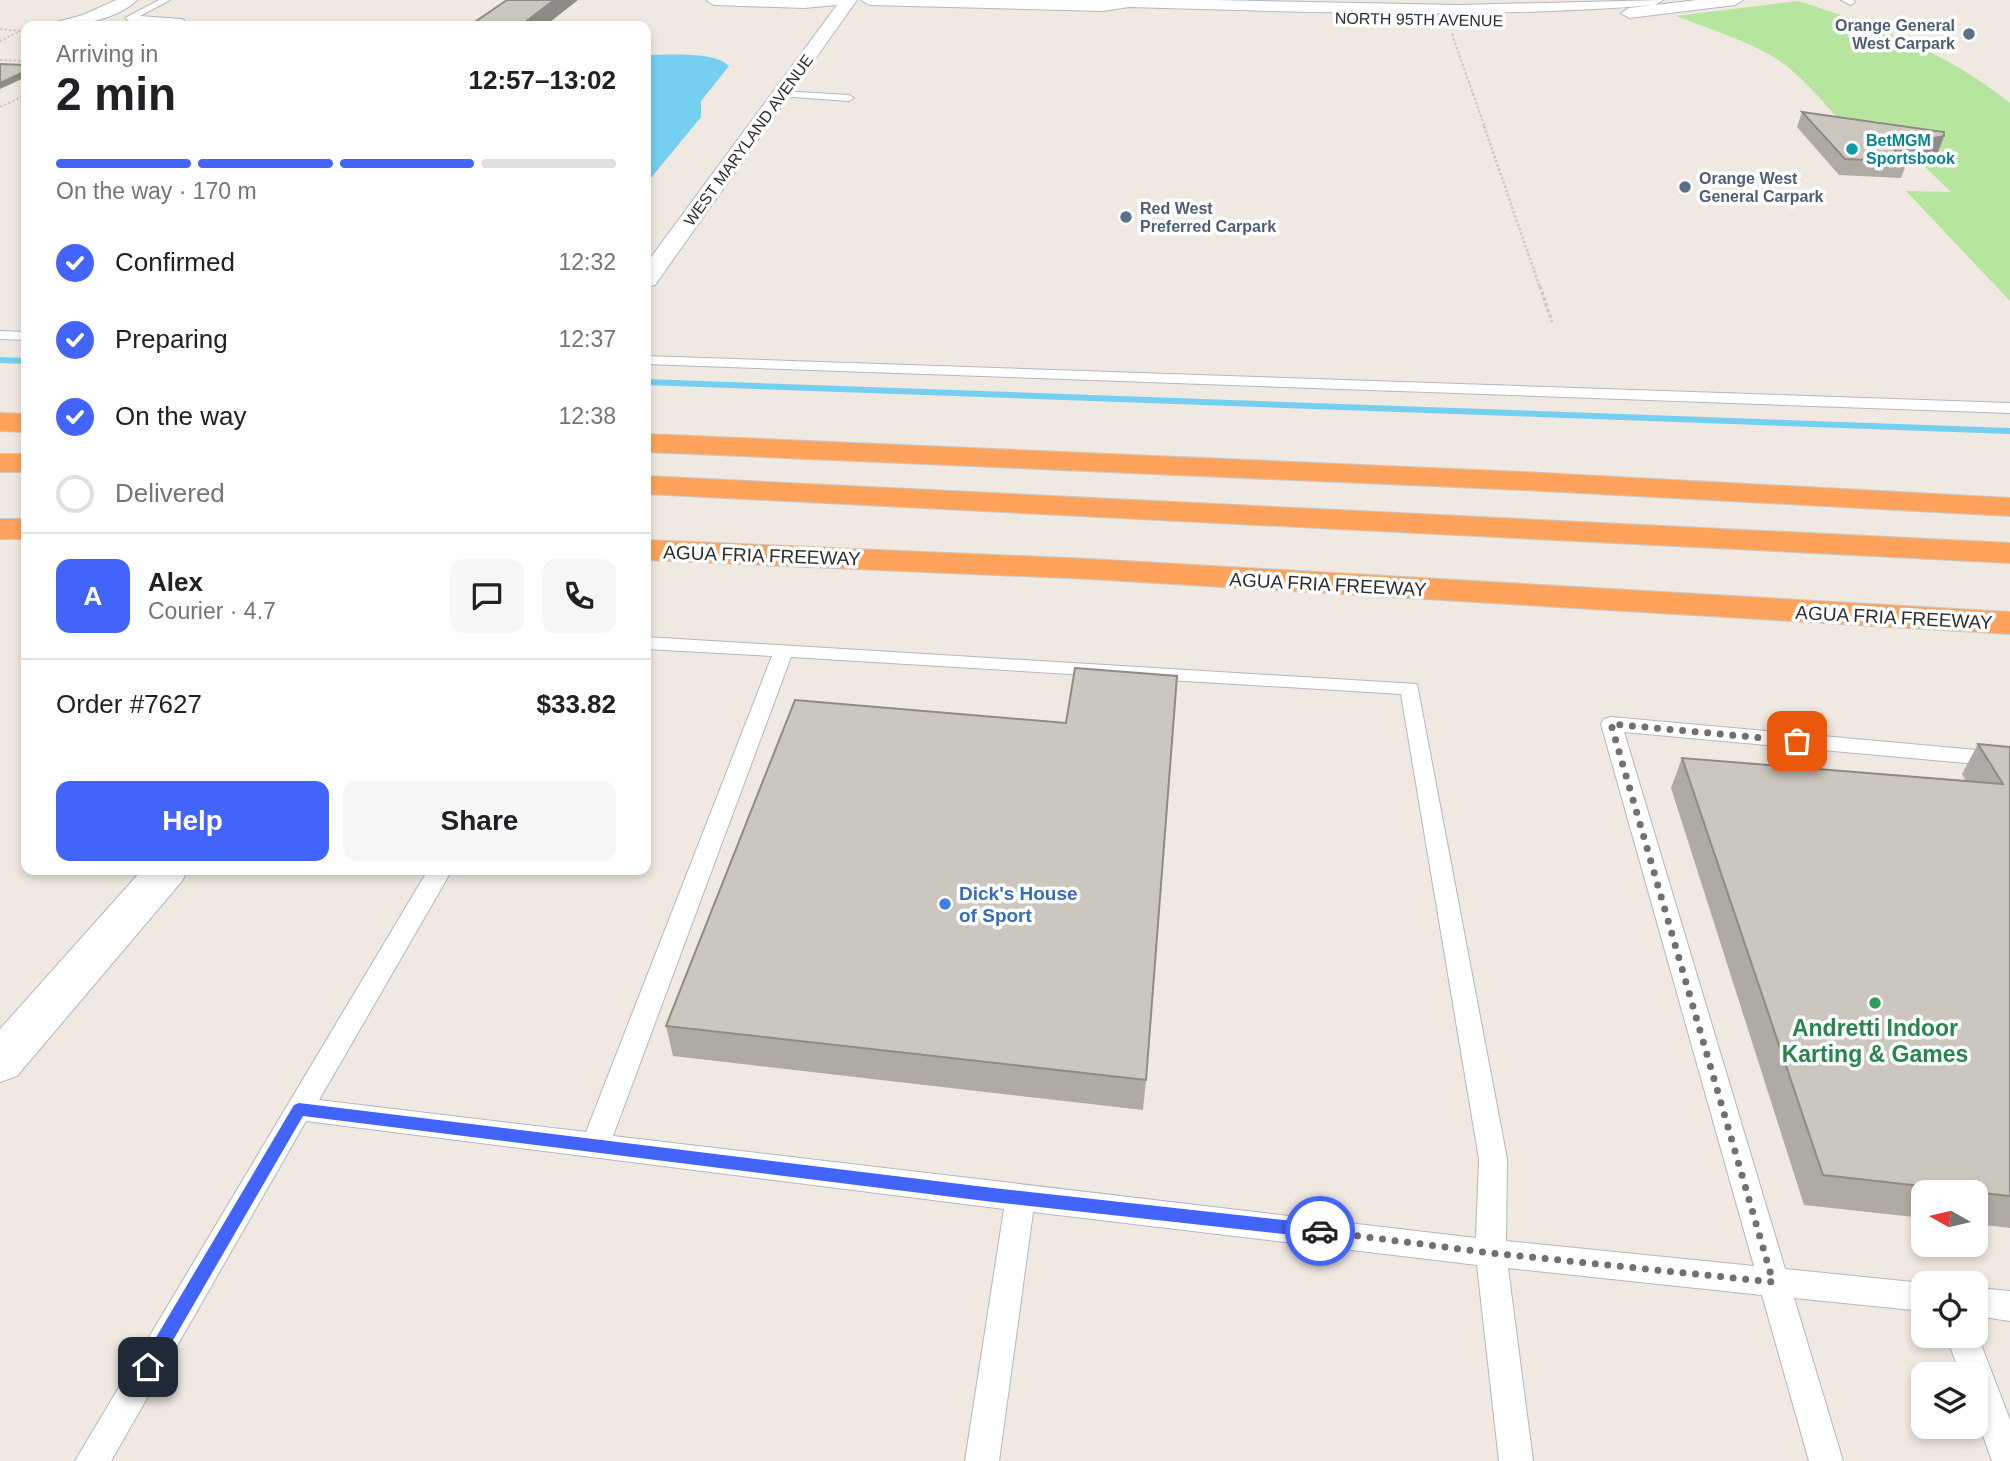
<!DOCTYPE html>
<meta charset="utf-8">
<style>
body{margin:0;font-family:Helvetica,sans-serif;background:#f6f6f6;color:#202124;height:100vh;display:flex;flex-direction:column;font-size:26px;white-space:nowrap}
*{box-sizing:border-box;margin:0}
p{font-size:23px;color:#757577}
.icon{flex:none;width:38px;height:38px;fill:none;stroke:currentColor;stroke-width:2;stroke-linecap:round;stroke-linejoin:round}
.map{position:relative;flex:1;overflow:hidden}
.side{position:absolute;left:21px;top:21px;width:630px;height:854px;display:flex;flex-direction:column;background:#fff;border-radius:14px;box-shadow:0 4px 10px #0003}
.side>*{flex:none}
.needle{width:46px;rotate:278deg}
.buttons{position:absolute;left:1911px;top:1180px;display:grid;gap:14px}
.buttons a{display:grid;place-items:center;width:77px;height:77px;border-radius:14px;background:#fff;box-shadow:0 4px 10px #0003;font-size:35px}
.pin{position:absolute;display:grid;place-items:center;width:60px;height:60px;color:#fff;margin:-30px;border-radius:14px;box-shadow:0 4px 10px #0006}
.courier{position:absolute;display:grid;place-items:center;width:70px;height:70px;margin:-35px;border:5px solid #4264fb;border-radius:50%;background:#fff;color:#222;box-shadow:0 2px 9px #0007}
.headline em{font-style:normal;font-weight:600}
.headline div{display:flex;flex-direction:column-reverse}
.headline{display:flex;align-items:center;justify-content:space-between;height:119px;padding:0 35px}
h1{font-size:46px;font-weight:600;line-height:52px}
.bar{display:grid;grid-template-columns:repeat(4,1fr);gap:10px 7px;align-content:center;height:84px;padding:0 35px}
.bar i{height:9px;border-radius:5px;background:#e0e0e0}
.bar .on{background:#4264fb}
.bar p{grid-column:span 4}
.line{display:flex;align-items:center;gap:18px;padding:0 35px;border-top:2px solid #e0e0e0}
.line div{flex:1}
.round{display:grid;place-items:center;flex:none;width:74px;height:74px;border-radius:14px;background:#f6f6f6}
ol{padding:0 35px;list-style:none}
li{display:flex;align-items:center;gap:21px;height:77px}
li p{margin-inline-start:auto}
li .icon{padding:7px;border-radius:50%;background:#4264fb;color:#fff;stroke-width:4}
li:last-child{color:#757577}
li i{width:38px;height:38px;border:4px solid #e0e0e0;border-radius:50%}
.cta{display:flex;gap:14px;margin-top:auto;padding:14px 35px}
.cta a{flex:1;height:80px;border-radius:14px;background:#4264fb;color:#fff;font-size:28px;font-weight:600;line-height:80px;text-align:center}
.cta a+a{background:#f6f6f6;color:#202124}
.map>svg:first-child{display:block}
.green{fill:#b6e59e}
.water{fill:#75cff0}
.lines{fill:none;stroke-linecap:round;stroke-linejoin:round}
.stream{fill:#75cff0;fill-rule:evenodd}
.lane-casing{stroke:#b4b7c1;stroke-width:2}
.street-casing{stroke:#b4b7c1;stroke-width:2}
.secondary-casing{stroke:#b4b7c1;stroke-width:2}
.highway-casing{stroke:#c9c9c9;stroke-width:2}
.path-far2{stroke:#c9c9c9;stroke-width:2;stroke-dasharray:2.5 2;stroke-linecap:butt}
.path-far1{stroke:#c9c9c9;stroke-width:2.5;stroke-dasharray:2.5 2;stroke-linecap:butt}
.path{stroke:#c9c9c9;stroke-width:3.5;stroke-dasharray:3.5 2.5;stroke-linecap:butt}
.lane{fill:#fff;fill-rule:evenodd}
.street{fill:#fff;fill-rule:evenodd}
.secondary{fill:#fff;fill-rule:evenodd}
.highway{fill:#ffa35c;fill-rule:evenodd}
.wall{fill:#afaba4}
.shaded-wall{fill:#8e8b86}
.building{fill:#cbc7bf;stroke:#8e8b86;stroke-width:2}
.route{fill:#4264fb}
.done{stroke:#726f6d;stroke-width:7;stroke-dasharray:0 12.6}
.service-dot{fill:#5c6f8a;stroke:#fff;stroke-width:2.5}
.culture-dot{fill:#0f9aa8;stroke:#fff;stroke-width:2.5}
.shop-dot{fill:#3f7fe0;stroke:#fff;stroke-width:2.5}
.leisure-dot{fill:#2e9e5b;stroke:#fff;stroke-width:2.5}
.labels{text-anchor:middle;stroke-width:7;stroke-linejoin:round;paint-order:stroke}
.far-street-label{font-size:16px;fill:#2e2e2e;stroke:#fff}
.far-service-label{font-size:16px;font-weight:bold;fill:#4e5e75;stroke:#fff;text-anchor:start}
.far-culture-label{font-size:16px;font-weight:bold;fill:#0d838f;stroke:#fff;text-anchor:start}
.street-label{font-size:19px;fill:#2e2e2e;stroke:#fff}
.shop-label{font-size:19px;font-weight:bold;fill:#366cbe;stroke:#fff;text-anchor:start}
.near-leisure-label{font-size:23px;font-weight:bold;fill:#27864d;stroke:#fff}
</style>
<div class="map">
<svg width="2010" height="1461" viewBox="0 0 2010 1461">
<rect width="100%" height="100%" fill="#efe9e1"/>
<path class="green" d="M 1798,1 C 1874,25 1947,52 2010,103 L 2010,301 L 1906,191 L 1951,192 L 1878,121 L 1840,120 C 1820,99 1801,75 1777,59 C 1746,40 1709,29 1676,16 Z"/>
<path class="water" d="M 646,55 C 667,55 715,51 729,66 L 701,101 L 701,117 L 646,184 Z"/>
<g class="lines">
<path class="stream" d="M 0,357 L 26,358 L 26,364 L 0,363 Z
M 646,379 L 2010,428 L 2010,434 L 646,385 Z"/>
<g class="lane-casing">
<path id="lane" d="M 159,0 L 170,0 L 140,16 L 181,19 L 184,20 L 184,24 L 129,21 L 125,18 Z
M 1841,0 L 1853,0 L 1855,2 L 1851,5 Z
M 782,91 L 849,95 L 854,98 L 849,101 L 778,96 L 778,92 Z
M 0,331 L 26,332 L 26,340 L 0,339 Z
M 646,356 L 2010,403 L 2010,413 L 646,364 Z
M 646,637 L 1417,684 L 1507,1159 L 1506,1241 L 1754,1266 L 1601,724 L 1604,719 L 1611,717 L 2010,753 L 2010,767 L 1624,732 L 1785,1269 L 1923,1283 L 1923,1311 L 1794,1298 L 1843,1461 L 1809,1461 L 1762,1295 L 1508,1268 L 1533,1461 L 1499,1461 L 1477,1265 L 1033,1212 L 999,1461 L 965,1461 L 1004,1209 L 306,1121 L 111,1461 L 75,1461 L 428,870 L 452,870 L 319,1100 L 586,1132 L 772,656 L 646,649 ZM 791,657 L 1401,694 L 1479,1159 L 1476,1238 L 613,1136 Z
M 1976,1288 L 2010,1291 L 2010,1321 L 1976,1316 Z
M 1976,1331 L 2010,1420 L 2010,1461 L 1992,1461 L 1976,1416 L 1976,1374 L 1960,1374 L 1946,1335 L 1976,1335 Z"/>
</g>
<g class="street-casing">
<path id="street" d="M 116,0 L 137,0 C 118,19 76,27 51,26 L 53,23 L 83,15 Z"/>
</g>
<g class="secondary-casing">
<path id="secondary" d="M 706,0 L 857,0 L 655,285 L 646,287 L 646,264 L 837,5 L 804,8 L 714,5 Z
M 861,0 L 1213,0 L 1458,5 L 1663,0 L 1655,5 C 1480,19 1305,12 1129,7 L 1103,11 L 869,5 Z
M 1697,0 L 1743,0 L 1735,5 L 1629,18 L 1621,13 L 1629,8 Z
M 142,870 L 188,870 L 182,881 L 17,1076 L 0,1082 L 0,1029 Z"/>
</g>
<g class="highway-casing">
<path id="highway" d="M 0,413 L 26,414 L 26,432 L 0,431 Z
M 646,434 L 1523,472 L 2010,498 L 2010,516 L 1523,490 L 646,452 Z
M 0,454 L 26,454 L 26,472 L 0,472 Z
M 646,476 L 2010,543 L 2010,563 L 646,494 Z
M 0,519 L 26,519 L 26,539 L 0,539 Z
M 646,540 L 1090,559 L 2010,612 L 2010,634 L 1090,579 L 646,560 Z"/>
</g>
<path class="path-far2" d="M 0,29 L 20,31 L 0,41
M 1452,34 L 1485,128
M 0,60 L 26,61
M 0,107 L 26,95"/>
<path class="path-far1" d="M 1484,126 L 1540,288"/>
<path class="path" d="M 1540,286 L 1552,322"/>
<use href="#lane" class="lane"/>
<use href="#street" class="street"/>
<use href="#secondary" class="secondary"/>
<use href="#highway" class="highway"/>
</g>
<path class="wall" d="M 1802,112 L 1944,136 L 1938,152 L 1904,159 L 1907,162 L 1901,178 L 1839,175 L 1797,127 Z
M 1978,744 L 2010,747 L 2010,1228 L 1976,1224 L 1976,1192 L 1923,1192 L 1923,1218 L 1804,1205 L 1671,788 L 1682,758 L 1966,781 L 1962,774 Z
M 666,1026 L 1146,1080 L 1143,1110 L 673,1056 Z"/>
<path class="shaded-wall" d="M 554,0 L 578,0 L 545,26 L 520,26 Z
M 26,71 L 26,77 L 0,89 L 0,83 Z
M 1944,136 L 1938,152 L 1893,161 L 1892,147 Z"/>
<path class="building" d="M 507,0 L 554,0 L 520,26 L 469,26 Z
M 0,64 L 26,65 L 26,71 L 0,83 Z
M 1802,112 L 1944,132 L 1944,136 L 1892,147 L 1907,162 L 1845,159 Z
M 1075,668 L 1177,676 L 1146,1080 L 666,1026 L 795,700 L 1066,723 Z
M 1978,744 L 2010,747 L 2010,1196 L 1823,1175 L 1682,758 L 2003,784 Z"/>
<path class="route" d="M 299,1103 L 993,1188 L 1320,1224 L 1326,1226 L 1328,1231 L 1326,1236 L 1320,1238 L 993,1202 L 303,1116 L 154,1373 L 148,1376 L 142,1373 L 139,1367 L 142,1361 L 294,1105 Z"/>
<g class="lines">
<path class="done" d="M 1320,1231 L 1491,1253 L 1773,1282 L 1611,724 L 1797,741"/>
</g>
<g class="service-dot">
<circle cx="1969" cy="34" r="7"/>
<circle cx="1685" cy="187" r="7"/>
<circle cx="1126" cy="217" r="7"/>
</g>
<circle class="culture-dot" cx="1852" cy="149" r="7"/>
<circle class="shop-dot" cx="945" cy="904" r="7"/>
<circle class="leisure-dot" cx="1875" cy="1003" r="7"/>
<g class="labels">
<g class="far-street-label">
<text transform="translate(1419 19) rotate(1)" y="6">NORTH 95TH AVENUE</text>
<text transform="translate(748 140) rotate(-54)" y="6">WEST MARYLAND AVENUE</text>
</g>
<g class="far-service-label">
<text x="1955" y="31" text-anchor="end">Orange General<tspan x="1955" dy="18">West Carpark</tspan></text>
<text x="1699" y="184">Orange West<tspan x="1699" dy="18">General Carpark</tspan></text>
<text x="1140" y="214">Red West<tspan x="1140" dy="18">Preferred Carpark</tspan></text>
</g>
<g class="far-culture-label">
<text x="1866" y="146">BetMGM<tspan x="1866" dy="18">Sportsbook</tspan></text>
</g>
<g class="street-label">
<text transform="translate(762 555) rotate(2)" y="7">AGUA FRIA FREEWAY</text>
<text transform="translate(1328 584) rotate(3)" y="7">AGUA FRIA FREEWAY</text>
<text transform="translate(1894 617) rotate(3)" y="7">AGUA FRIA FREEWAY</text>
</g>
<g class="shop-label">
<text x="959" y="900">Dick's House<tspan x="959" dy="22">of Sport</tspan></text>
</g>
<g class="near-leisure-label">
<text x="1875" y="1036">Andretti Indoor<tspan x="1875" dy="26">Karting &amp; Games</tspan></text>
</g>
</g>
</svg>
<div class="buttons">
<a><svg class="needle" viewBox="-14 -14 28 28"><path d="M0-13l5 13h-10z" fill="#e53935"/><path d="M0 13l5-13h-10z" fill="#757577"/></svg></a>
<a><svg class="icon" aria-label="locate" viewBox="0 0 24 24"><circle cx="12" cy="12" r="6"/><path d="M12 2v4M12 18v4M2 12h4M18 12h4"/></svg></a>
<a><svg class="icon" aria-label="layers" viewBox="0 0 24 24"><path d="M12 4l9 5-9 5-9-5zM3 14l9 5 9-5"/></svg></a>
</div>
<div class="pin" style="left:1797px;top:741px;background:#ea580c"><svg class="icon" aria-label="bag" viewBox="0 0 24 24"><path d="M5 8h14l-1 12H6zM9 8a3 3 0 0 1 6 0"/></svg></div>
<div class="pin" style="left:148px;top:1367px;background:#1f2937"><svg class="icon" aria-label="home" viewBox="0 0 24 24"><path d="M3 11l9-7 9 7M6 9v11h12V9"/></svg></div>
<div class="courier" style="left:1320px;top:1231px"><svg class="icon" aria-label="car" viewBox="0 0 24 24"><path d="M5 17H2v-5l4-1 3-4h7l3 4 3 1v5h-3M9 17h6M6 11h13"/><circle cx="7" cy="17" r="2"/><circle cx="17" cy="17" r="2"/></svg></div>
<section class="side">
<div class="headline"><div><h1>2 min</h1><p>Arriving in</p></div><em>12:57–13:02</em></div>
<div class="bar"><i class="on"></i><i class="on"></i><i class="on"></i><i></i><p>On the way · 170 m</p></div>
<ol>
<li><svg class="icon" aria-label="check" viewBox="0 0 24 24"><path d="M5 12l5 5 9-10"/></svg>Confirmed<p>12:32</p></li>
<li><svg class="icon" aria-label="check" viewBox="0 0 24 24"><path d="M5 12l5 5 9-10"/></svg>Preparing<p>12:37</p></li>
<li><svg class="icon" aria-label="check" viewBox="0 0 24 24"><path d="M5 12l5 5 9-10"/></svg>On the way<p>12:38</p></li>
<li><i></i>Delivered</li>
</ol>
<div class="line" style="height:126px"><b class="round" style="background:#4264fb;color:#fff">A</b><div><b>Alex</b><p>Courier · 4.7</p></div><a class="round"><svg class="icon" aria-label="chat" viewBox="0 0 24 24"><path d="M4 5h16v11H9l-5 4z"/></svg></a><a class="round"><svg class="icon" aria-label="phone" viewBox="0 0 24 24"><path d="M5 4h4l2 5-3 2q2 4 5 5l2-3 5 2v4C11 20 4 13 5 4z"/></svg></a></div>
<div class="line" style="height:91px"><div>Order #7627</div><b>$33.82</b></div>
<div class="cta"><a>Help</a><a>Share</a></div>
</section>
</div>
